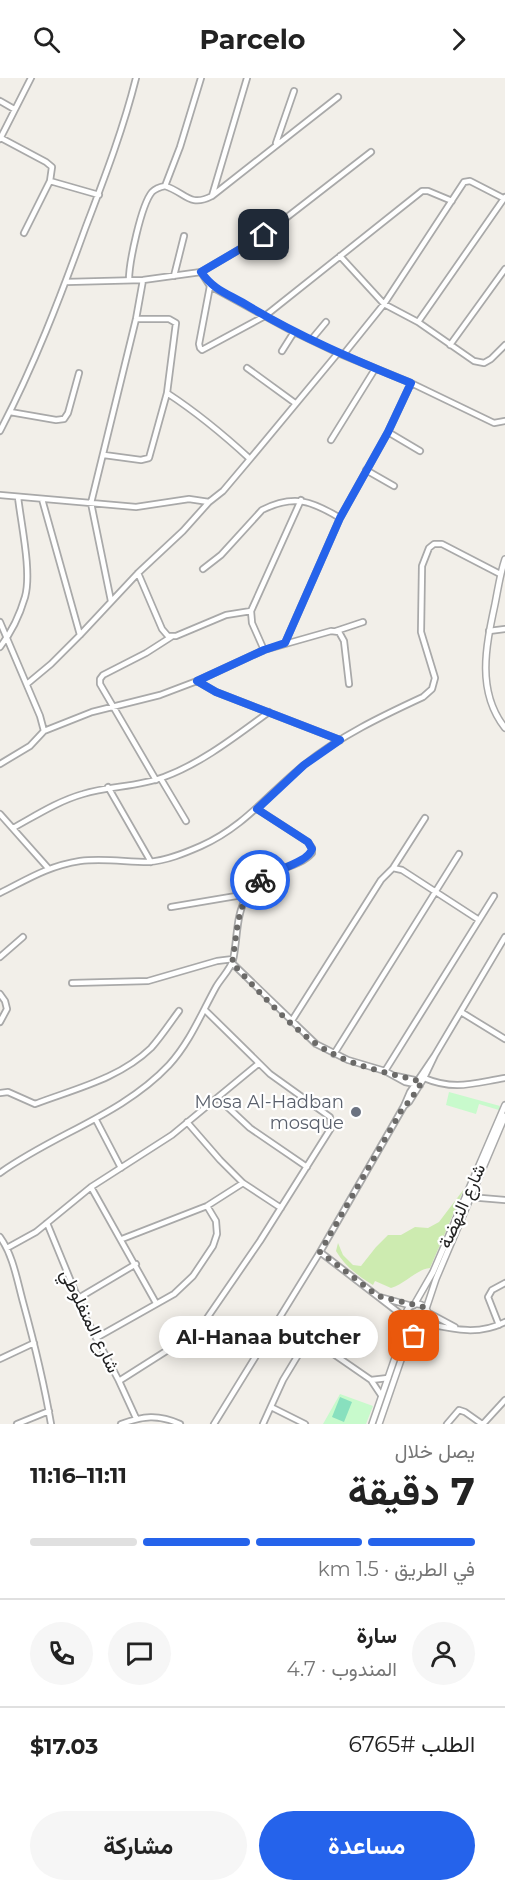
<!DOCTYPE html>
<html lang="ar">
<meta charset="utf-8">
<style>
body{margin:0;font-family:Montserrat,Vazirmatn,sans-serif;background:#f6f6f6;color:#222;direction:rtl;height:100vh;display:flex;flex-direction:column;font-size:22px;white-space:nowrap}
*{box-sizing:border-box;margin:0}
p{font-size:20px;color:#767676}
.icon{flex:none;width:33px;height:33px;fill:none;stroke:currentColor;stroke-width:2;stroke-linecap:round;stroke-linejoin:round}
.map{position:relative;height:1346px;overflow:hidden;direction:ltr}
.panel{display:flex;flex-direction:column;background:#fff;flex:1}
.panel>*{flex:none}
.pin{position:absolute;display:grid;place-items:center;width:51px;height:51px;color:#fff;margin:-26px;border-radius:12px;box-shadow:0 3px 9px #0006}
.courier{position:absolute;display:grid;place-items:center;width:60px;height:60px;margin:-30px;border:4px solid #2563eb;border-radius:50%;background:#fff;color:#222;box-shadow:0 2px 8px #0007}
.bubble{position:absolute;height:42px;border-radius:21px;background:#fff;box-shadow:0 3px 15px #0003;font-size:20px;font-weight:700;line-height:42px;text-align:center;direction:rtl}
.headline em{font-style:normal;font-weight:700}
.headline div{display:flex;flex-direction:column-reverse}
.headline{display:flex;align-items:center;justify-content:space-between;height:102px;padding:0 30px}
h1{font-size:39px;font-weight:700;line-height:45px}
.bar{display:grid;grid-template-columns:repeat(4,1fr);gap:9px 6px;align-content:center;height:72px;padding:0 30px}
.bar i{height:8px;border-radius:4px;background:#e0e0e0}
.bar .on{background:#2563eb}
.bar p{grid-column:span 4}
.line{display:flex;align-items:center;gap:15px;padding:0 30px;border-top:2px solid #e0e0e0}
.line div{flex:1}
.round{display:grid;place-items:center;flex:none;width:63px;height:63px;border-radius:32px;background:#f6f6f6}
.button{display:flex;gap:12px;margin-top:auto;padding:12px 30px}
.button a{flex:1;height:69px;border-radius:36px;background:#2563eb;color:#fff;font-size:24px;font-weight:700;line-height:69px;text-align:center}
.button a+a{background:#f6f6f6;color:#222}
header{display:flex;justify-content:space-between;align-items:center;height:78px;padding:0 30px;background:#fff;font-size:27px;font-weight:700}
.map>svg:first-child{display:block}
.grass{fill:#cdebb0}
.park{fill:#c8facc}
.pitch{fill:#88e0be}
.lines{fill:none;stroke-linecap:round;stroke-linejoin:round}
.minor-casing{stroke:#a9a9a9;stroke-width:8}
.tertiary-casing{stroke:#a9a9a9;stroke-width:8}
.minor{stroke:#fff;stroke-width:4.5}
.tertiary{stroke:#fff;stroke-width:5}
.done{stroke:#6b6a68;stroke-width:6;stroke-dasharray:0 10.8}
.route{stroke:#2563eb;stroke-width:8}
.worship-dot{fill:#6b7280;stroke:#fff;stroke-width:2}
.labels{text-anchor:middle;stroke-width:4.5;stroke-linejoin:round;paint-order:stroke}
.worship-label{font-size:18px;fill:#5b616d;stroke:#fff;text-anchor:end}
.street-label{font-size:18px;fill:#222;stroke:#fff}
</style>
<header><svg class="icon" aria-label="forward" viewBox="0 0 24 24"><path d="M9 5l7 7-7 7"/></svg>Parcelo<svg class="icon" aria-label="search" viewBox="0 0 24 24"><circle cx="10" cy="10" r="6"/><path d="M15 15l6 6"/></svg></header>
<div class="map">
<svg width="505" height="1346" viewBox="0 0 505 1346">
<rect width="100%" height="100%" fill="#f2efe9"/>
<path class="grass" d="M 464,1111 L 430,1190 C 417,1191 405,1206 391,1210 L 375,1203 L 373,1207 C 358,1198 345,1188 336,1173 L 338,1165 L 343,1177 L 353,1187 L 361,1188 L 376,1169 L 388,1157 L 401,1157 L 415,1149 L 428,1150 L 439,1144 Z"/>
<path class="park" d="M 449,1014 L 500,1028 L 499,1032 L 479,1026 L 476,1036 L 446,1027 Z
M 340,1316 L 373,1328 L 366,1346 L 323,1346 Z"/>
<path class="pitch" d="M 340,1319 L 352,1324 L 344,1344 L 332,1339 Z"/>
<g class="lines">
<g class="minor-casing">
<path id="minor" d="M 0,23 L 14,31
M 1,60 L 46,84 L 52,89 L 50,103 L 24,155
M 0,61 L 31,0
M 276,65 L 294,13
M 50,103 L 99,117
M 165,108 L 180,69 L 201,0
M 212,118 L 338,19
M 340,178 L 384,226 L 464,104 L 470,103 L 505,121
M 201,194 L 210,208 L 294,254 L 338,275 L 411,305 L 494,345 L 505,343
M 174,198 L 184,158
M 129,202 C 129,185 141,127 152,114 C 156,110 160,109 165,108 C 185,114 189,130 212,118 L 247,0
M 66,204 L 143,202 L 201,194 L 264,157 L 371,74
M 210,208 L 199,266 L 200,270 L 202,272 L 265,238 L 422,113 L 428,113 L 452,123
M 136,241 L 169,241 L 176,245 L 167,315
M 418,244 L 505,119
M 311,262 L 326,244
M 450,267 L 505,191
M 282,273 L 294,254
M 343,277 L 384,226 L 418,244 L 474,283 L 484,285 L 491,281 L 505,267
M 247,290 L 295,325
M 10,334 L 56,342 L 64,341 L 68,335 L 79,295
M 0,353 C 34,288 60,220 85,151 C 104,101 123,52 136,0
M 388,354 L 420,373
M 331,362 L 375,291
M 250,381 L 338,275
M 366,392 L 394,408
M 0,417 L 136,429 L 189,421 L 209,424
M 42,421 L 80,557
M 203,491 L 221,477 L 262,432 C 294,416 312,423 340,440
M 138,495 L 162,551 L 168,558 L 176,558 L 226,537 L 251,533
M 111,523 L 91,425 L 136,241 L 143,202
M 0,544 L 40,638 L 44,653 L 30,668 L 0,686
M 336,553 L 363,544
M 489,553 L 505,551
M 285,565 L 340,440 L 388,354 L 411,305
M 0,569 C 11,555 20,536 25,519 C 32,494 21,446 18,419
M 264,572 L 252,545 L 251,533 L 301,422
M 197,603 L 216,614 L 340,662
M 27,606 L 51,586 L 80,557 L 138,495 L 183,453 L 209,424 L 223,413 L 250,381 C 224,357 196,334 167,315 L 149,380 L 141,382 L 104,377
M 44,653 L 92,634 L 160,617 L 197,603 L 264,572 L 331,553 L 339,554 L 344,563 L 349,606
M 161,701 L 186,743
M 156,702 L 100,606 L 100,601 L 103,597 L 146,575 L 171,559
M 108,709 L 151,784
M 0,736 L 48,790
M 13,750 C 35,738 58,723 83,716 C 109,708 138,709 164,699 C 202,685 236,658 269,634
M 393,790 L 402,792 L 479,842
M 0,815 C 28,801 48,788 80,783 C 103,780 126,784 148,784 C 166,783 185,775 201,768 C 244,749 269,715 304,687 C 340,658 382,638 423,619 L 432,611 L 435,600 L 421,554 L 422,488 L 429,470 L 434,466 L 442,466 L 500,496
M 171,829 L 248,816
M 0,879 L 23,859
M 232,885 L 316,966 L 348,982 L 385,993 L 405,1004 L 420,1007
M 72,905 L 148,903 L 217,883 L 233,881
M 0,916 L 5,923 L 7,931 L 0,944
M 461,934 L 505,961
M 291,944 L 381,802 L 393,790 L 425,740
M 334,976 L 459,776
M 385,993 L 494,818
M 396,998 L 419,1003
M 424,1000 C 455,1013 474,1005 505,1000
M 0,1015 L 8,1014 L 35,1026 C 74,1011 119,1001 151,970 C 161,959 170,945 179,933
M 218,1020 L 250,1050 L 307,1089
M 404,1028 L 409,1024 L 424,1000 L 435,977 L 505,859
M 96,1042 L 121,1090
M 187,1044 L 220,1082 L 243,1105 L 281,1130
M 0,1095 C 54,1056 122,1037 169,987 C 190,964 201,936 216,909 C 221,900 230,892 233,882 C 238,860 235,837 248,816 C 265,787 295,794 312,775 L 312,770 L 308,764 L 257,731
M 91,1109 L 156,1225
M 469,1119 L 505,1122
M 47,1145 L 86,1240 L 119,1303 L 136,1340
M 0,1159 C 13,1177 17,1202 23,1224 C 34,1264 44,1305 51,1346
M 122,1161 L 207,1128 L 243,1105
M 7,1170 L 36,1154 L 91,1109 L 172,1057 L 258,986
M 320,1174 L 407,1241
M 380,1219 L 412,1228
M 77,1221 L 136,1186
M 427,1234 L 455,1249
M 280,1239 L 371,1302 L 381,1317
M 424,1245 C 452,1251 478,1258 505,1244
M 499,1247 L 488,1219 L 492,1212 L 505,1205
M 96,1260 L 174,1216 L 193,1198 L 213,1168 L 217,1156 L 216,1143 L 207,1128
M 0,1281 L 34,1265
M 371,1302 L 388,1300
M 119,1303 L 182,1263 L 203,1246 L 260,1163 L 331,1050 L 330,1039 L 270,996 L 205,932
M 271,1329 L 305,1346
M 17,1346 L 49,1333
M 121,1346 C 143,1338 158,1336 180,1346
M 214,1346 L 320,1174 L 404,1028 L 410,1014 L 435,977
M 263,1346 L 283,1302 L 309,1259
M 447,1346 L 459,1332 L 465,1334 L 482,1346
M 483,1346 L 505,1322"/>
</g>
<g class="tertiary-casing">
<path id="tertiary" d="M 505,481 C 500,496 498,511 495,526 C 486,568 476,613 505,650
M406 1237a11 11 0 1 1 22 0a11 11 0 1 1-22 0Z
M 414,1227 L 433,1194 L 505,1027
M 426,1231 L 436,1201 L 505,1038
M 372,1346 L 408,1242
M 379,1346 L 401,1282 L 420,1247"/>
</g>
<use href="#minor" class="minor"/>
<use href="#tertiary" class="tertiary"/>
</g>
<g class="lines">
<path class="done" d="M 260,802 C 235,824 238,855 232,885 C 258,912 294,954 326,972 C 355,989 390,995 422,1004 L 409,1024 L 404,1028 L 320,1174 L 378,1218 L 424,1229 C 433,1241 420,1248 414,1258"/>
<path class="route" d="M 260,802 C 273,792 308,785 312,771 L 308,764 L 257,731 L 304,687 L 340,662 L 216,614 L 197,603 L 264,572 L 285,565 L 340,440 L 388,354 L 411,305 C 354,282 298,258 245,226 C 226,215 214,212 201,194 L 264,157"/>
</g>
<circle class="worship-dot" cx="356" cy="1034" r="6"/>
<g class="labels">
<g class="worship-label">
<text x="344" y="1030">Mosa Al-Hadban<tspan x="344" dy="21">mosque</tspan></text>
</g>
<g class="street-label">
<text transform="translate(462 1128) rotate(-66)" y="6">شارع النهضة</text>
<text transform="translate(90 1243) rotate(64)" y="6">شارع المنفلوطي</text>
</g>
</g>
</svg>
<div class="pin" style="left:414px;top:1258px;background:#ea580c"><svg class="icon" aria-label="bag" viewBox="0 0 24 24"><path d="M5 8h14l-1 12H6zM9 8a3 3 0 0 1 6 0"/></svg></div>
<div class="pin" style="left:264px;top:157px;background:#1f2937"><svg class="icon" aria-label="home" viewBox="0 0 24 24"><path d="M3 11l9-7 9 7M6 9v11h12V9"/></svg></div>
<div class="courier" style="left:260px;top:802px"><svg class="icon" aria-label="bike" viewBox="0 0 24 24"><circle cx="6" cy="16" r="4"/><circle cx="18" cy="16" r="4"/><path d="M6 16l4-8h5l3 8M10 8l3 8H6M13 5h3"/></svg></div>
<div class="bubble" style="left:159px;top:1238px;width:219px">Al-Hanaa butcher</div>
</div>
<section class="panel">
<div class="headline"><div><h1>7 دقيقة</h1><p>يصل خلال</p></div><em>11:11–11:16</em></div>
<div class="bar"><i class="on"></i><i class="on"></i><i class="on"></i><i></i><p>في الطريق · 1.5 km</p></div>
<div class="line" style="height:108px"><a class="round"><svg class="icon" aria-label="person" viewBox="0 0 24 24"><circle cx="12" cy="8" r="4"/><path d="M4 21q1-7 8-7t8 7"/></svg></a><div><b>سارة</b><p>المندوب · 4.7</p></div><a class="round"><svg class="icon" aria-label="chat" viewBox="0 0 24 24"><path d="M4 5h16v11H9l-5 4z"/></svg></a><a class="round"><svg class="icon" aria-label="phone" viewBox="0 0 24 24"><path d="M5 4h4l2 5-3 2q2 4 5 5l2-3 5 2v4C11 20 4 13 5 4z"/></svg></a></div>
<div class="line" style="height:78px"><div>الطلب #6765</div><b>$17.03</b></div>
<div class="button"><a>مساعدة</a><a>مشاركة</a></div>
</section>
